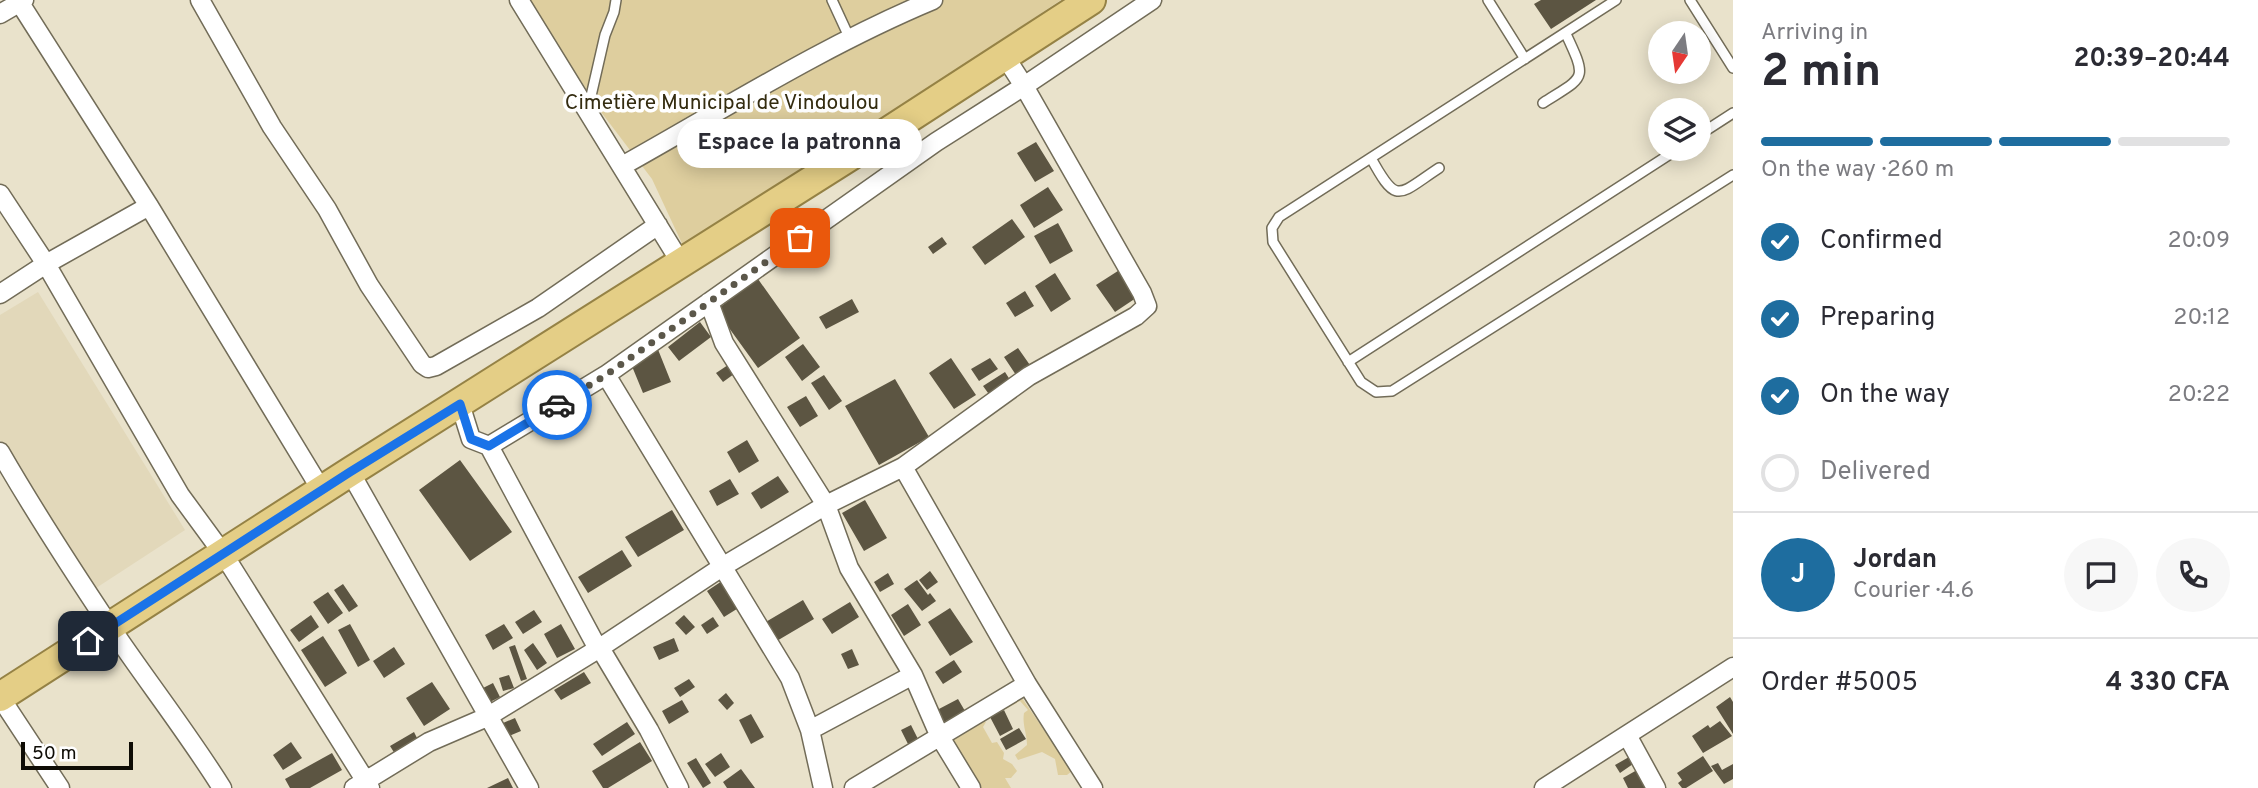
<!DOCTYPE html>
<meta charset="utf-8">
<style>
body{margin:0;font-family:Overpass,sans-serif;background:#f7f7f7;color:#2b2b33;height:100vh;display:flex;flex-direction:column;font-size:26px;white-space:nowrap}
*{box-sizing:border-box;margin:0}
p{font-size:23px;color:#7c7c81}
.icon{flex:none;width:38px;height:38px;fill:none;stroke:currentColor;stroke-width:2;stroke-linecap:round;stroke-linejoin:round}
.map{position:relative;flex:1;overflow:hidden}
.sheet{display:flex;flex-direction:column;background:#fff;width:525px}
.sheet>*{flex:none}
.needle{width:46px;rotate:193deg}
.tools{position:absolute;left:1648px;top:21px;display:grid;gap:14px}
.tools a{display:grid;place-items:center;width:63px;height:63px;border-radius:50%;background:#fff;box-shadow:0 4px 18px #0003;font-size:35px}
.scale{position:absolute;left:21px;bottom:18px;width:112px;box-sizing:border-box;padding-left:7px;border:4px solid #0e0c05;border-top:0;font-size:19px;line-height:24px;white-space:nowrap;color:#0e0c05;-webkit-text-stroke:5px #fff;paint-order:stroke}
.pin{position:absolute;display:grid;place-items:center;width:60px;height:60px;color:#fff;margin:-30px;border-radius:14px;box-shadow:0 4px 10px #0006}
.courier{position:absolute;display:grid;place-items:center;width:70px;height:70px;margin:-35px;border:5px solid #1a73e8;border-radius:50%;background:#fff;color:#222;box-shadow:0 2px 9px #0007}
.bubble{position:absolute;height:49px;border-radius:24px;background:#fff;box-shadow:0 4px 18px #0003;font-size:23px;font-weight:700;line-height:49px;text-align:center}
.overview em{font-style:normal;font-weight:700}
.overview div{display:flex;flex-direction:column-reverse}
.overview{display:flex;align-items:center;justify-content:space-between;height:119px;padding:0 28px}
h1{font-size:46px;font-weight:700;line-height:52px}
.bar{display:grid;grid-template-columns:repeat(4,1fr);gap:10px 7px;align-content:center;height:84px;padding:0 28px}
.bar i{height:9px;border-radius:5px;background:#e1e1e2}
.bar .selected{background:#1e6d9f}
.bar p{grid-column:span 4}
.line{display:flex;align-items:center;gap:18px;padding:0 28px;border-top:2px solid #e1e1e2}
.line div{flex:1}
.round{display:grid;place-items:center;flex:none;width:74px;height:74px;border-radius:37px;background:#f7f7f7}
ol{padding:0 28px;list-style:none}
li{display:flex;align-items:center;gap:21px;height:77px}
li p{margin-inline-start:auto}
li .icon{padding:7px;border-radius:50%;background:#1e6d9f;color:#fff;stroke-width:4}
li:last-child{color:#7c7c81}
li i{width:38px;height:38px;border:4px solid #e1e1e2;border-radius:50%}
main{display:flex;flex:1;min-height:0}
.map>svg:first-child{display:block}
.built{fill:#e2d8ba}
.green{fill:#dece9e}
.building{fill:#5c5542}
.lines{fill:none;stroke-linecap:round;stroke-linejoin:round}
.service-casing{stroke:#726c58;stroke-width:12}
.minor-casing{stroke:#726c58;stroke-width:21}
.trunk-casing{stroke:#958245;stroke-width:32}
.service{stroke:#fff;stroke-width:9}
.minor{stroke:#fff;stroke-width:18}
.trunk{stroke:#e4ce86;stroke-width:28}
.done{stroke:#5b574a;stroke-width:7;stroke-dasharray:0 12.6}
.route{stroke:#1a73e8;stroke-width:9}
.labels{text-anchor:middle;stroke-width:7;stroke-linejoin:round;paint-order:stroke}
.park-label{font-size:21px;fill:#342c10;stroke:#fff}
</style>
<main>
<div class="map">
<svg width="1733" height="788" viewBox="0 0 1733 788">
<rect width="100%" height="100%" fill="#e9e2cb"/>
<path class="built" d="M 38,292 L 185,530 L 93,590 L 0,440 L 0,315 Z"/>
<path class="green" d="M 529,0 L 1061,0 L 685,250 L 652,179 L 601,112 Z
M 1020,695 L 1072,771 L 1067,775 L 1058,775 L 1055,759 L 1042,752 L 1018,760 L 1015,755 L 1027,745 C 1027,733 1022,725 1024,713 L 1028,710 L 1020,701 L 1006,709 L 1003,707 Z
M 978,717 L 986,722 L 983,727 L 992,743 L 997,742 L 1004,753 L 1003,759 L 1012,764 L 1017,771 L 1011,778 L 1005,778 L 1011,788 L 974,788 L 945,737 Z"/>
<path class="building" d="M 1541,0 L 1596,0 L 1551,29 L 1534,4 Z
M 1036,142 L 1054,171 L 1035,182 L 1017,153 Z
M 1048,187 L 1063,210 L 1034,228 L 1020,205 Z
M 1012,219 L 1025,237 L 985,265 L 972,247 Z
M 1058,223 L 1073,251 L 1050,264 L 1034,236 Z
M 942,237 L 947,244 L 933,254 L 928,247 Z
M 812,238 L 824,251 L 808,265 L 796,251 Z
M 1121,269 L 1139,296 L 1115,312 L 1096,285 Z
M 1055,273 L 1071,299 L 1051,312 L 1035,286 Z
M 758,279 L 800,338 L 758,368 L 716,310 Z
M 1025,291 L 1034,306 L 1015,317 L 1006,303 Z
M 852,299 L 859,312 L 826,329 L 819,317 Z
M 700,322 L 711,337 L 679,361 L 668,347 Z
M 803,344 L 820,367 L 802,381 L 785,357 Z
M 657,347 L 671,382 L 643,393 L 629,359 Z
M 1018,348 L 1032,368 L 1018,378 L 1004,357 Z
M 951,358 L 976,395 L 954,409 L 929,373 Z
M 990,358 L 998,369 L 979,381 L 971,369 Z
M 728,365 L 734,374 L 723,382 L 716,373 Z
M 1005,372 L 1012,383 L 991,397 L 983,386 Z
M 824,375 L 842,401 L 829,410 L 811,383 Z
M 895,379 L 929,437 L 879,465 L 845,406 Z
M 806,396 L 818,416 L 800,427 L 787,407 Z
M 747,440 L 759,461 L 739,473 L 727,452 Z
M 460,460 L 512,532 L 470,561 L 419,490 Z
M 778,476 L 789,492 L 761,509 L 751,493 Z
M 730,479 L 739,494 L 717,506 L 709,491 Z
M 865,500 L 887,538 L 864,551 L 842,513 Z
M 672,510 L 684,530 L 638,557 L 625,537 Z
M 622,550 L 632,566 L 588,593 L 578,577 Z
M 930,571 L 938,582 L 927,590 L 919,580 Z
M 888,573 L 894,584 L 880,592 L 874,582 Z
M 917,580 L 928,595 L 930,593 L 936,601 L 922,611 L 904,589 Z
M 722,581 L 740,607 L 724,617 L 707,591 Z
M 343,584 L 358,606 L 349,612 L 334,590 Z
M 328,592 L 343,613 L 328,624 L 313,602 Z
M 803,600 L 814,619 L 775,642 L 764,623 Z
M 850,602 L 859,617 L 832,634 L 822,619 Z
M 908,604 L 921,625 L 904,636 L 891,615 Z
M 950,608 L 973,642 L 950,656 L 928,622 Z
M 534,610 L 542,622 L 523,634 L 515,622 Z
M 311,615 L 319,627 L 299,642 L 290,630 Z
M 684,615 L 695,627 L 686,635 L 675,623 Z
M 713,617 L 719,626 L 707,634 L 701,625 Z
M 350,624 L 370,660 L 358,667 L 338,630 Z
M 504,624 L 513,638 L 493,650 L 485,635 Z
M 561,624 L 575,649 L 557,658 L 544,634 Z
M 323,636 L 347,673 L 325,687 L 301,650 Z
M 674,638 L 679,651 L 659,660 L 653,647 Z
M 533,643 L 547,663 L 537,670 L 524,650 Z
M 515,645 L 527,679 L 521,681 L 509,647 Z
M 394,647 L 405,664 L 384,678 L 373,661 Z
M 852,649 L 859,665 L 848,669 L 841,654 Z
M 954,660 L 962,672 L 943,684 L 935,672 Z
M 584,672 L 591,683 L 561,700 L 554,690 Z
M 509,675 L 514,688 L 503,691 L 499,678 Z
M 689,679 L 695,687 L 680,697 L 674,688 Z
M 432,682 L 450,709 L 424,726 L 406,698 Z
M 493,683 L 500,697 L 488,703 L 481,689 Z
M 726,693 L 734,703 L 727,710 L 718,700 Z
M 1730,697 L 1733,702 L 1733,734 L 1716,707 Z
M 958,699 L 965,711 L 944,722 L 937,710 Z
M 682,700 L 689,712 L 669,724 L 662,711 Z
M 1004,710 L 1013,729 L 1000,736 L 990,717 Z
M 751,714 L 764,737 L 751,744 L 739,720 Z
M 515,718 L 521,731 L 509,736 L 503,723 Z
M 1720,721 L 1732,736 L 1703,753 L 1692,736 L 1708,725 L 1710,728 Z
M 627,722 L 635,734 L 602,756 L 593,744 Z
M 911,725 L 918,739 L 908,744 L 901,730 Z
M 1019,728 L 1026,739 L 1006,750 L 1000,739 Z
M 414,732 L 418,740 L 395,754 L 390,746 Z
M 291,742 L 302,758 L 283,770 L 273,755 Z
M 640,742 L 652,761 L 608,788 L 603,788 L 592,771 Z
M 332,753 L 342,770 L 310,788 L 290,788 L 285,779 Z
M 721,753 L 730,767 L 715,777 L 705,764 Z
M 1703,756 L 1713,771 L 1686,788 L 1682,788 L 1678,783 L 1682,780 L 1677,773 Z
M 1629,757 L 1633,764 L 1620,773 L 1615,765 Z
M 696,758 L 711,783 L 703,788 L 687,763 Z
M 1718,763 L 1722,770 L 1733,764 L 1733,779 L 1724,784 L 1711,766 Z
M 741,769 L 755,788 L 727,788 L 723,782 Z
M 1637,770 L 1647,788 L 1628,788 L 1623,778 Z
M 508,778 L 513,788 L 487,788 Z"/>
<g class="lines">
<g class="service-casing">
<path id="service" d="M 832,0 L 850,39
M 1488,0 L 1525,59
M 1616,0 L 1279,217 L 1272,228 L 1273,242 L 1361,382 L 1376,392 L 1392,391 L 1733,175
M 1690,0 L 1733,68
M 1543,103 C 1585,76 1588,81 1566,34
M 588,109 L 605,35 L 614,12 L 616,0
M 1699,135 L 1733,113
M 1371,158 C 1397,206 1398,195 1439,168
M 1348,362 L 1678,149"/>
</g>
<g class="minor-casing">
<path id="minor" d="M 18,0 L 149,206 L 322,491
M 200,0 L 272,127 L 327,209 L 369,285 L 422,364 L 428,368 L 436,366 L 538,308 L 658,225
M 519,0 L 681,263
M 0,14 L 24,0
M 622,166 C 724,109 825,45 933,0
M 0,194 L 46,264 L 180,495 L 224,555 L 370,788
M 0,294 L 46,264 L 149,206
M 709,302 L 724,343 L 826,505 L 849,568 L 913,675 L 940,737 L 971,788
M 606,375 L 790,678 L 810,730 L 823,788
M 460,404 L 471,439 L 489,446 L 598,649 L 603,653 L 649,730 L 679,788
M 489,446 L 606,375 L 936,142 L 1024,86 L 1152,0
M 0,452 C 34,511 71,568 109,625 C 146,680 187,732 222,788
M 903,467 L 1027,684 L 1093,788
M 350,472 L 529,788
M 0,697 L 60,788
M 810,730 L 913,675
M 1627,735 L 1656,788
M 354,788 L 429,742 L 487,717 L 598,649 L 722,567 L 826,505 L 903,467 L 1029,376 L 1136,316 L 1147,306 L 1142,293 L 1024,86 L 1004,55
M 854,788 L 1027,684
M 1544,788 L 1733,667"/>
</g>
<g class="trunk-casing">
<path id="trunk" d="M 0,697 L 350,472 L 855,153 L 1091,0"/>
</g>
<use href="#service" class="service"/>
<use href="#minor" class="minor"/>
<use href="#trunk" class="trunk"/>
</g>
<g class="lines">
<path class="done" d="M 557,405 L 606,375 L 800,238"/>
<path class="route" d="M 88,641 L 350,472 L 460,404 L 471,439 L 489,446 L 557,405"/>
</g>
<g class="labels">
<g class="park-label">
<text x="722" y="109">Cimetière Municipal de Vindoulou</text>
</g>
</g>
</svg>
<div class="tools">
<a><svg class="needle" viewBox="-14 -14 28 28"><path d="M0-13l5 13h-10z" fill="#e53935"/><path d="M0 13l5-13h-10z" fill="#7c7c81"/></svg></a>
<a><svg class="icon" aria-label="layers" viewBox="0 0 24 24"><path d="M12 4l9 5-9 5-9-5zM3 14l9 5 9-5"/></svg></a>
</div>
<div class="scale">50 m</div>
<div class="pin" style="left:800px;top:238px;background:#ea580c"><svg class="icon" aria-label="bag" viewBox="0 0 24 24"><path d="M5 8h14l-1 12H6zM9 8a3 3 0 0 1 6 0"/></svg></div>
<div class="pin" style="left:88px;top:641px;background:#1f2937"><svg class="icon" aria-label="home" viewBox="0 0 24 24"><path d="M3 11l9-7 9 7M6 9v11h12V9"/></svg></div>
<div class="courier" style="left:557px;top:405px"><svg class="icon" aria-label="car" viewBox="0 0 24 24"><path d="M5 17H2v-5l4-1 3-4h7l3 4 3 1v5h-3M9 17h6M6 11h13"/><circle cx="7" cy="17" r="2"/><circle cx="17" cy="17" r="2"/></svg></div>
<div class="bubble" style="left:677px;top:119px;width:245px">Espace la patronna</div>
</div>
<section class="sheet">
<div class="overview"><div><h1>2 min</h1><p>Arriving in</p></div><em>20:39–20:44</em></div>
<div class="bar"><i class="selected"></i><i class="selected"></i><i class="selected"></i><i></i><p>On the way · 260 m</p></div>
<ol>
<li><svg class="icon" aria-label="check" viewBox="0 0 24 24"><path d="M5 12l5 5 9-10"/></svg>Confirmed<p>20:09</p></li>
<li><svg class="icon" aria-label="check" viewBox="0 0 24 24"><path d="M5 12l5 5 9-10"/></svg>Preparing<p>20:12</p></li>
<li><svg class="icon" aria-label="check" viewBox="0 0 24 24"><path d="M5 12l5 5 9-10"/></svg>On the way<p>20:22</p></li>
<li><i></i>Delivered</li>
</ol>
<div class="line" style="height:126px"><b class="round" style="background:#1e6d9f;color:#fff">J</b><div><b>Jordan</b><p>Courier · 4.6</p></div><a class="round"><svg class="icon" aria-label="chat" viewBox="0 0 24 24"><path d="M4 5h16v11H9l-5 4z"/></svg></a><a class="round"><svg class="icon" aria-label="phone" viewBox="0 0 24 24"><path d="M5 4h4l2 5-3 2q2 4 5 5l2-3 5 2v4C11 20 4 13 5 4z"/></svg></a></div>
<div class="line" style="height:91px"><div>Order #5005</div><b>4 330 CFA</b></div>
</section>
</main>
